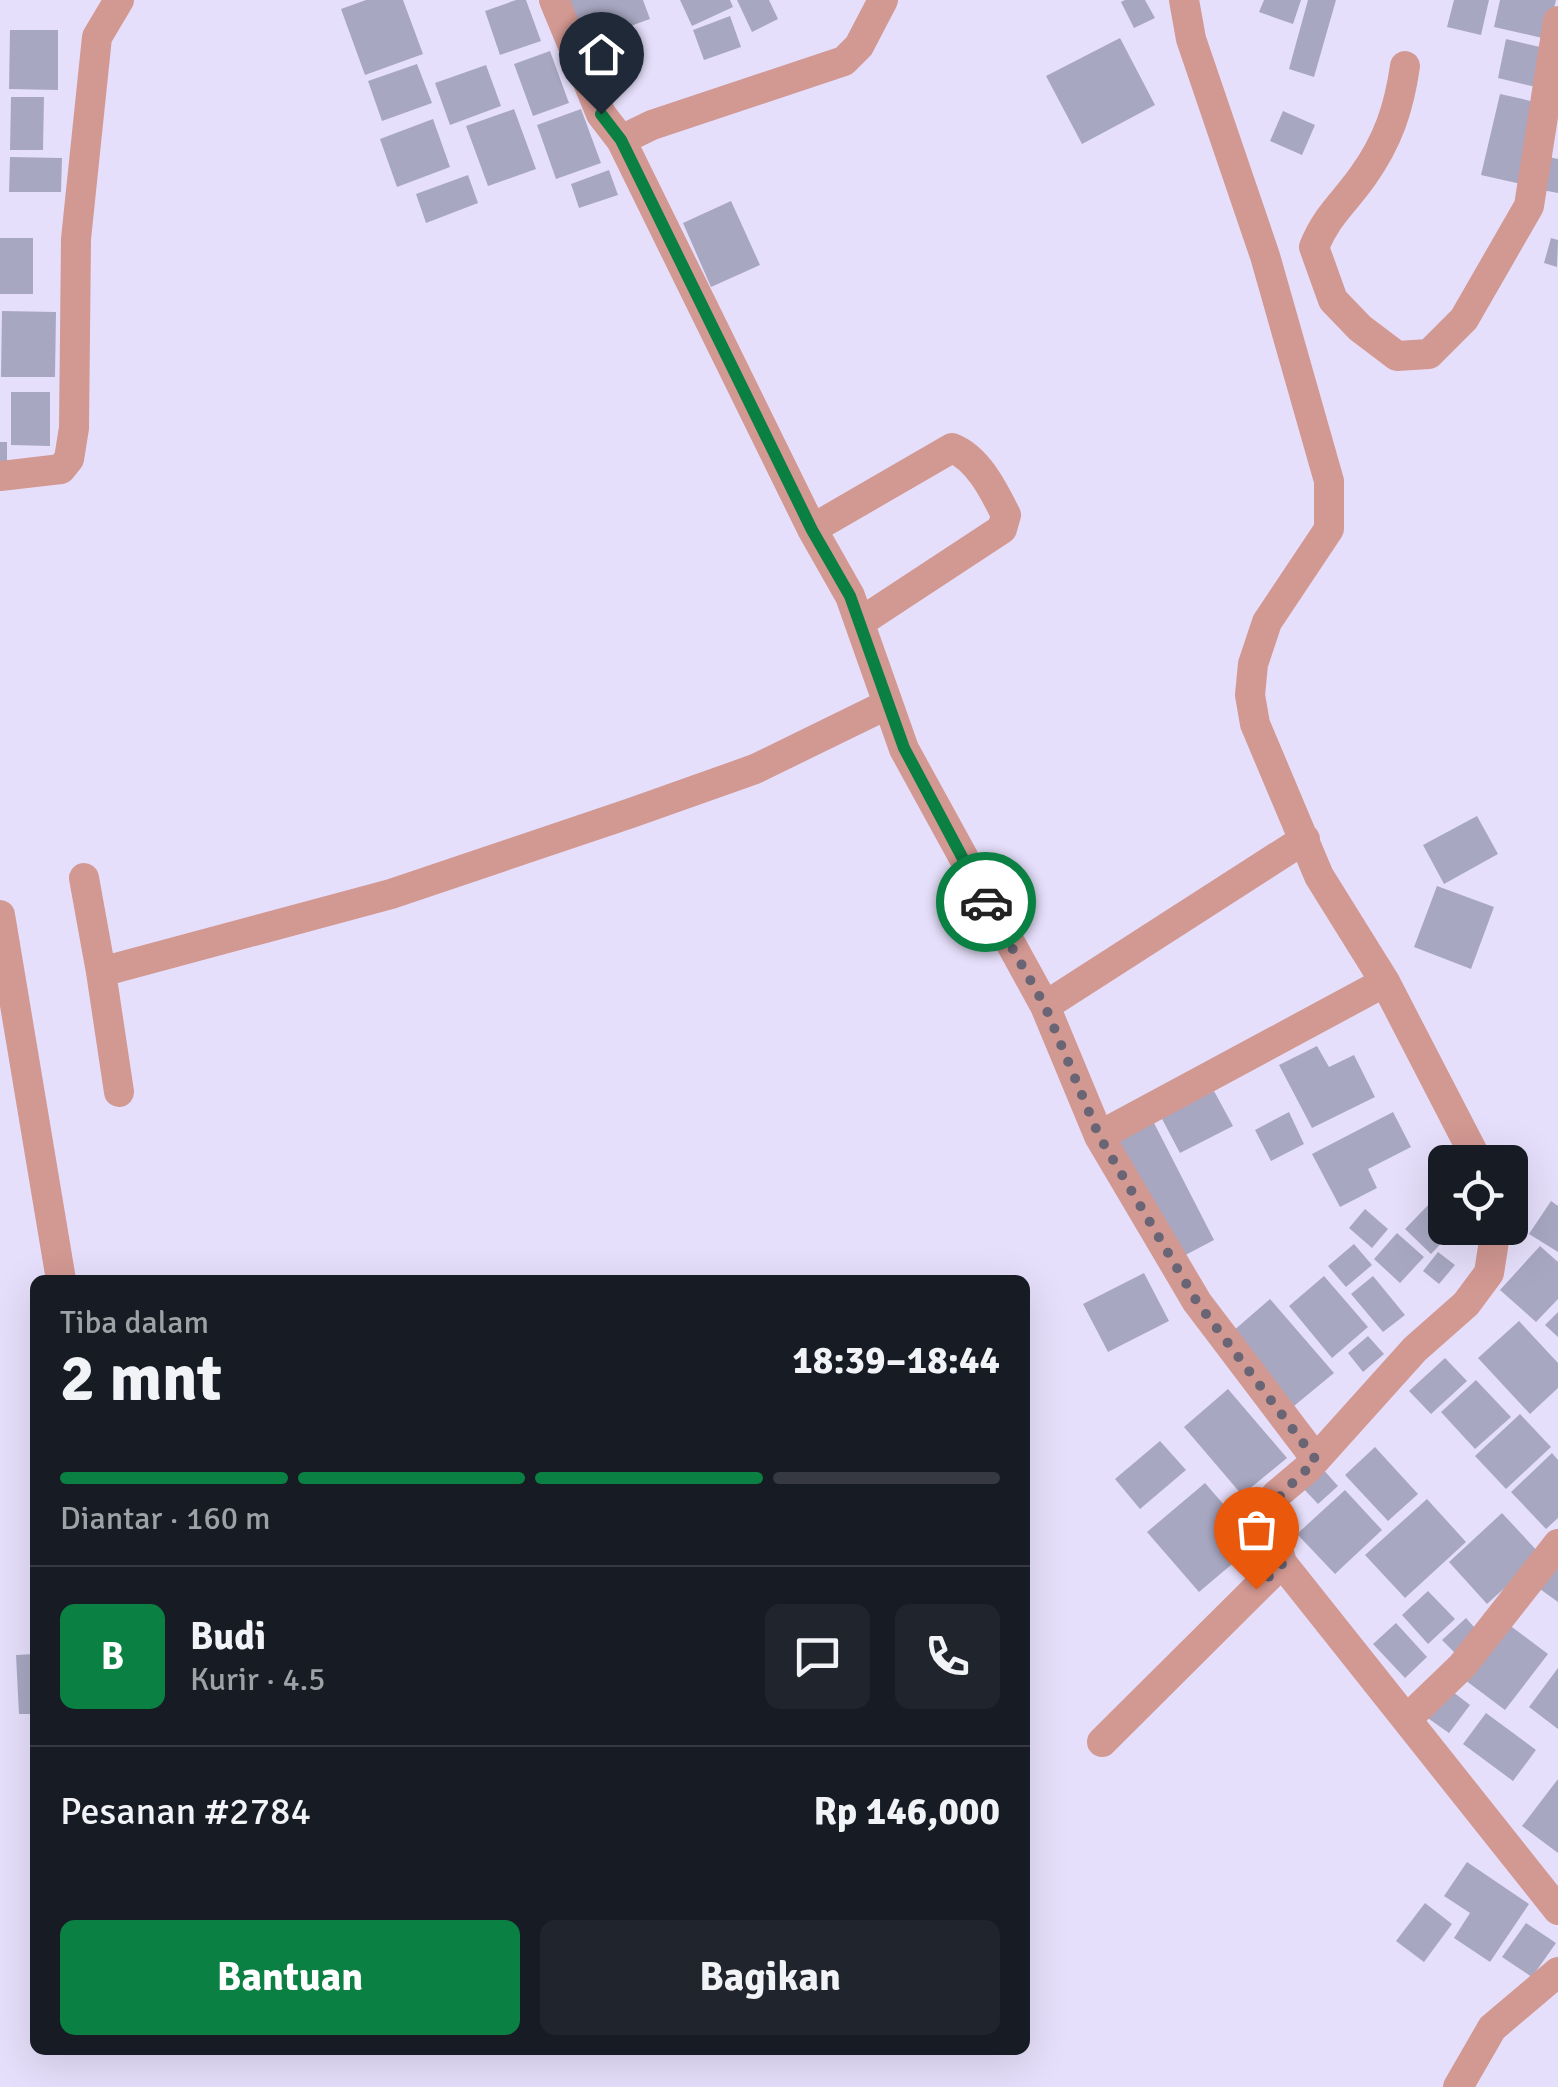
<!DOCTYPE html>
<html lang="id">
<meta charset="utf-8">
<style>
body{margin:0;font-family:Signika,sans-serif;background:#20242c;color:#f1f3f6;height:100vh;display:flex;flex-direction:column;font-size:38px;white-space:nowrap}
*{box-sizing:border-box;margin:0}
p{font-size:32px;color:#9ea1a6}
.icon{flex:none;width:55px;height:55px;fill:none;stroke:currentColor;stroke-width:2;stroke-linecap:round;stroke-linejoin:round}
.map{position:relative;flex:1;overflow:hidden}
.sheet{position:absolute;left:30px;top:1275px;width:1000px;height:780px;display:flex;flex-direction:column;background:#171b24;border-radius:15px;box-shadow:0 10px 40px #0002}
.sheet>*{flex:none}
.buttons{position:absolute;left:1428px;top:1145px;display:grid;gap:20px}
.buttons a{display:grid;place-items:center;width:100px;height:100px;border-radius:15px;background:#171b24;box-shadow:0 10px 40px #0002;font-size:50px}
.pin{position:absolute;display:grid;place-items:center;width:85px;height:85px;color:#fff;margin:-102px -42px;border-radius:50% 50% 50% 0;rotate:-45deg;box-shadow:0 0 10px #0007}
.pin .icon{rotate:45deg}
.courier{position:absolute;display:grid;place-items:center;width:100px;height:100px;margin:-50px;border:8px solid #0b8043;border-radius:50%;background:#fff;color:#222;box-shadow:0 2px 12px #0007}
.headline em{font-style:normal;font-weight:800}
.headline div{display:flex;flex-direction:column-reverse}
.headline{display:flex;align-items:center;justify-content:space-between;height:170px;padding:0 30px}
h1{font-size:65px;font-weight:800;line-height:75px}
.bar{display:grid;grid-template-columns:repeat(4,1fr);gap:15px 10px;align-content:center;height:120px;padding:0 30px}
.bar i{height:12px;border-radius:8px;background:#363941}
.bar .on{background:#0b8043}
.bar p{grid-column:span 4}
.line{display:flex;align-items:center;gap:25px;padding:0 30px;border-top:2px solid #363941}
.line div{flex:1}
.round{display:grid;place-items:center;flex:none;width:105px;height:105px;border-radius:15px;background:#20242c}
.action{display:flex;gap:20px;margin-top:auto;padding:20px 30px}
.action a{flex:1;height:115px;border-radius:15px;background:#0b8043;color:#fff;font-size:40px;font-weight:800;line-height:115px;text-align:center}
.action a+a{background:#20242c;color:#f1f3f6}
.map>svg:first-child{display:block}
.building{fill:#a8a7c2}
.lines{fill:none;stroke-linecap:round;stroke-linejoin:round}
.minor{stroke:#d29892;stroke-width:30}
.done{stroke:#696575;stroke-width:10;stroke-dasharray:0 18}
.route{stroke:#0b8043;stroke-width:12}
</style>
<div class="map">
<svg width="1558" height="2087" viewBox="0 0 1558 2087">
<rect width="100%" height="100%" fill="#e6dffb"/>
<path class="building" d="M 366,0 L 403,0 L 423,54 L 365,75 L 341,9 Z
M 516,0 L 526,0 L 541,41 L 500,55 L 485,11 Z
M 569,0 L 643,0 L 650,19 L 580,44 Z
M 680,0 L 730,0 L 733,7 L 692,26 Z
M 737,0 L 769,0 L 778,19 L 752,32 Z
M 1125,0 L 1145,0 L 1155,18 L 1134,28 L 1121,2 Z
M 1264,0 L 1301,0 L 1293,24 L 1259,12 Z
M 1308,0 L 1336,0 L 1314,77 L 1289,69 Z
M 1454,0 L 1489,0 L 1481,35 L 1447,27 Z
M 1500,0 L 1556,0 L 1547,39 L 1494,27 Z
M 730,16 L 741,47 L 704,60 L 693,30 Z
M 10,30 L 58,30 L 58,90 L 9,89 Z
M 1120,38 L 1155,105 L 1082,144 L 1046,76 Z
M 1506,39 L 1553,50 L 1544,89 L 1498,78 Z
M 550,51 L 569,103 L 533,116 L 514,64 Z
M 417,64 L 432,103 L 382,121 L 368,81 Z
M 486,65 L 501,106 L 450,125 L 435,83 Z
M 1500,94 L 1540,103 L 1521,184 L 1481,175 Z
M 11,97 L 44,97 L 43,150 L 10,150 Z
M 514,109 L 536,169 L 488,186 L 466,126 Z
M 581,109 L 601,163 L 556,179 L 537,125 Z
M 1283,111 L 1315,125 L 1302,155 L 1270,141 Z
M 433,119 L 450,167 L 397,187 L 380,139 Z
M 10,157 L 62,158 L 61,192 L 9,192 Z
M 1549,157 L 1558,159 L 1558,193 L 1542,190 Z
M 609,170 L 618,195 L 579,208 L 571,184 Z
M 468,175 L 478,203 L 426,223 L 416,194 Z
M 731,201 L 760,265 L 711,287 L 683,223 Z
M 0,238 L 33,238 L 33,294 L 0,294 Z
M 1551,238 L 1558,240 L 1557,267 L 1544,263 Z
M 2,311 L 56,312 L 55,377 L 1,377 Z
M 11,392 L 50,392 L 50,446 L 11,445 Z
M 0,442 L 7,442 L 7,470 L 0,470 Z
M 1477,816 L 1498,854 L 1444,884 L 1423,845 Z
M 1437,886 L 1494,907 L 1471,969 L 1414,947 Z
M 1317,1046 L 1329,1067 L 1354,1055 L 1375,1097 L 1312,1128 L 1279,1065 Z
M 1214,1091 L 1233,1126 L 1180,1153 L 1161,1117 Z
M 1289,1112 L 1304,1144 L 1271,1161 L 1255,1130 Z
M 1393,1112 L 1411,1147 L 1368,1169 L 1377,1188 L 1340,1207 L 1312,1154 Z
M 1153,1121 L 1214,1240 L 1174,1261 L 1112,1142 Z
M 1432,1201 L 1445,1214 L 1445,1228 L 1456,1228 L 1431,1254 L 1405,1229 Z
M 1551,1201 L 1558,1206 L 1558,1252 L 1529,1234 Z
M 1365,1209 L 1388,1229 L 1372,1248 L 1349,1228 Z
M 1397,1233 L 1424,1257 L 1400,1283 L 1374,1259 Z
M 1354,1244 L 1372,1265 L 1346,1287 L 1328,1266 Z
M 1540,1246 L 1558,1262 L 1558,1299 L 1536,1322 L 1500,1290 Z
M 1438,1252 L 1455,1265 L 1439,1284 L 1423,1271 Z
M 1144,1273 L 1169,1321 L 1108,1352 L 1083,1304 Z
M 1324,1276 L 1368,1327 L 1332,1358 L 1289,1306 Z
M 1373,1276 L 1405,1315 L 1383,1332 L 1351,1294 Z
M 1270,1299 L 1334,1373 L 1294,1406 L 1232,1332 Z
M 1558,1312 L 1558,1337 L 1545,1325 Z
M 1519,1321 L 1558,1363 L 1558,1388 L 1530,1414 L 1478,1358 Z
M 1368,1336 L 1384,1354 L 1363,1372 L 1348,1353 Z
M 1445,1358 L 1467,1381 L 1431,1414 L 1409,1391 Z
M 1476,1380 L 1511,1417 L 1475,1449 L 1441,1412 Z
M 1228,1389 L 1287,1458 L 1242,1495 L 1184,1427 Z
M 1520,1414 L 1551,1447 L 1506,1489 L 1475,1456 Z
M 1160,1441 L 1186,1470 L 1140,1509 L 1115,1479 Z
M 1375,1447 L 1418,1494 L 1388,1521 L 1345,1475 Z
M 1552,1453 L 1558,1460 L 1558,1518 L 1546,1529 L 1511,1492 Z
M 1321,1467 L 1338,1486 L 1318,1504 L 1301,1486 Z
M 1205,1483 L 1257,1543 L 1199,1592 L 1147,1532 Z
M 1345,1490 L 1382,1530 L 1335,1574 L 1297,1534 Z
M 1427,1499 L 1466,1542 L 1405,1598 L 1365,1555 Z
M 1502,1513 L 1541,1555 L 1487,1604 L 1449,1562 Z
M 1558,1551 L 1558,1602 L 1533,1584 Z
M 1428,1591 L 1455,1619 L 1428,1644 L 1402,1615 Z
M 1466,1618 L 1483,1637 L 1460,1658 L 1442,1640 Z
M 1396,1623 L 1427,1657 L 1405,1678 L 1373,1644 Z
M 1508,1624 L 1548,1654 L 1505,1710 L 1465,1680 Z
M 35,1654 L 35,1714 L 19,1714 L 16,1655 Z
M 1558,1668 L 1558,1729 L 1529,1707 Z
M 1444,1685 L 1470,1705 L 1449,1733 L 1422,1714 Z
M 1486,1713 L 1536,1750 L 1513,1781 L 1463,1744 Z
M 1558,1779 L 1558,1853 L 1522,1826 Z
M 1467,1862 L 1529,1904 L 1490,1962 L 1454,1938 L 1470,1913 L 1444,1896 Z
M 1425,1903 L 1452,1924 L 1424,1962 L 1396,1941 Z
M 1526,1923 L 1556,1943 L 1532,1977 L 1502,1957 Z"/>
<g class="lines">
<path class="minor" d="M 554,0 L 601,114 L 621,140 L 652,125 L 844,61 L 859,46 L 883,0
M 1184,0 L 1191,39 L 1265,256 L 1329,481 L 1329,529 L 1267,622 L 1253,664 L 1250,695 L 1255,724 L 1319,876 L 1385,982 L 1478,1162
M 1405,66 C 1399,108 1388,141 1363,176 C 1344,203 1327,215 1314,247 L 1333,300 L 1360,328 L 1397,356 L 1429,354 L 1464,319 L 1529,206 L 1558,21
M 621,140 L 812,529 L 850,596 L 904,749 L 1045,1006 L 1305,839
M 0,476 L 61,469 L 69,459 L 74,428 L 76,239 L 97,37 L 119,0
M 812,529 L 952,448 C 978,458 994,491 1006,515 L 1002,529 L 862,621
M 84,878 L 101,972 L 391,894 L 631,813 L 755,769 L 886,705
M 0,915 L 61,1280
M 101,972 L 119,1092
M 1045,1006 L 1099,1136 L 1197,1302 L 1316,1459
M 1099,1136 L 1385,982
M 1496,1228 L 1489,1273 L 1466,1304 L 1415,1349 L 1308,1468 L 1276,1495 L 1269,1518 L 1282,1563 L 1558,1910
M 1407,1719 L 1462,1666 L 1558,1544
M 1102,1742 L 1282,1563
M 1458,2087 L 1492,2028 L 1558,1972"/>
</g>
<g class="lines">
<path class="done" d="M 986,902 L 1045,1006 L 1099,1136 L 1197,1302 L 1316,1460 C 1277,1501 1256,1503 1282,1564 L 1256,1589"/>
<path class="route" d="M 601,114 L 621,140 L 812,530 L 850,596 L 904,748 L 986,902"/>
</g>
</svg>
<div class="buttons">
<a><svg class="icon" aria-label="locate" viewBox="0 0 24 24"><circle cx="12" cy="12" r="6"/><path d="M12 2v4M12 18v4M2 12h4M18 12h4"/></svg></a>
</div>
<div class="pin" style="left:1256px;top:1589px;background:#ea580c"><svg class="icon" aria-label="bag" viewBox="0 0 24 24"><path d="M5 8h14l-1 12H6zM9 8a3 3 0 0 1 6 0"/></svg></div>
<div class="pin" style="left:601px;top:114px;background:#1f2937"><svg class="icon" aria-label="home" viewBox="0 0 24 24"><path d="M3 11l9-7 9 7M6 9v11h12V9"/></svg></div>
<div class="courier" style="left:986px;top:902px"><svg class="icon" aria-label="car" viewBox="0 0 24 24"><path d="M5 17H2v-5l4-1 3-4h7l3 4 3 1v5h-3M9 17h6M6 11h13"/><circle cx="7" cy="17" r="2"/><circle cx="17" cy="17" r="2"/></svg></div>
<section class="sheet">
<div class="headline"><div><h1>2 mnt</h1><p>Tiba dalam</p></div><em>18:39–18:44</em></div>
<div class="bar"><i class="on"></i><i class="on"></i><i class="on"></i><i></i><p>Diantar · 160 m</p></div>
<div class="line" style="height:180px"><b class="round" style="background:#0b8043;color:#fff">B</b><div><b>Budi</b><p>Kurir · 4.5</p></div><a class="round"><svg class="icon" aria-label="chat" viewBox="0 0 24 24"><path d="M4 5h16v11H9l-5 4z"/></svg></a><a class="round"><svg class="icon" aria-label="phone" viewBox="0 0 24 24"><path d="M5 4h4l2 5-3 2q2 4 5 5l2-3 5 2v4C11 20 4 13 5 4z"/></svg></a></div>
<div class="line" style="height:130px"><div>Pesanan #2784</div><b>Rp 146,000</b></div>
<div class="action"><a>Bantuan</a><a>Bagikan</a></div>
</section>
</div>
